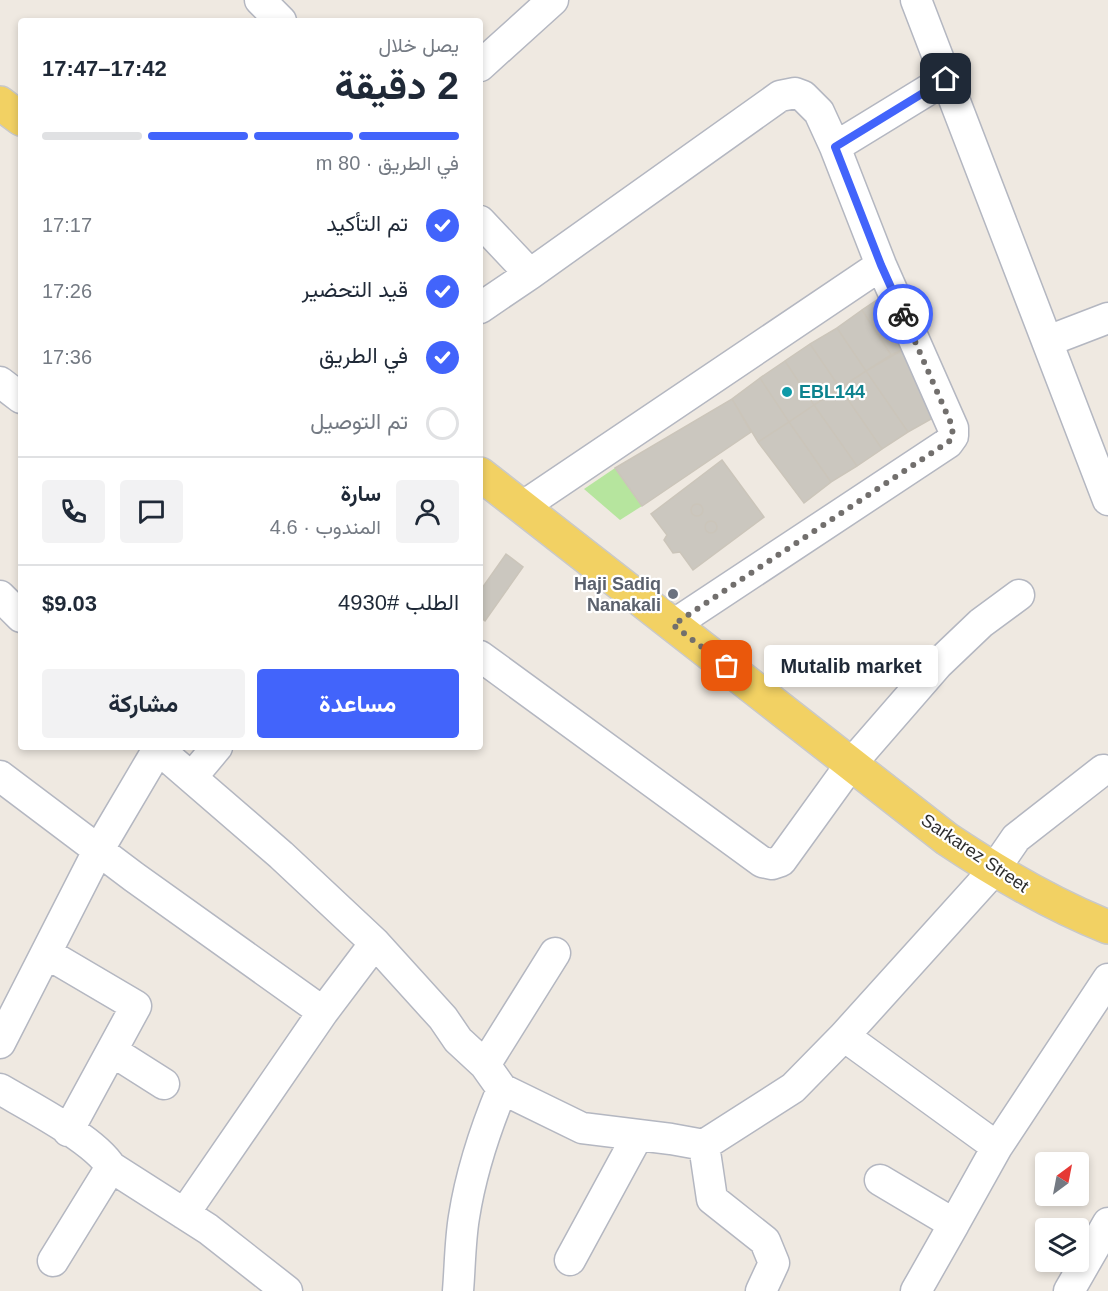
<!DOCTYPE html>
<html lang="ar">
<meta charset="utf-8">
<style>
body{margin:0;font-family:Arial,Vazirmatn,sans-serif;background:#f2f2f3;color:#1f2937;direction:rtl;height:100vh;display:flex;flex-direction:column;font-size:22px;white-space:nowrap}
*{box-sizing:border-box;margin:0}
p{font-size:20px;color:#747a83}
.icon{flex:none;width:33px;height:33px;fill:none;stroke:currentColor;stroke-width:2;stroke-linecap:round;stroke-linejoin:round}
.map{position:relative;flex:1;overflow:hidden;direction:ltr}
.panel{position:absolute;left:18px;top:18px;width:465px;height:732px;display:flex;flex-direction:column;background:#fff;border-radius:6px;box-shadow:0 3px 9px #0003;direction:rtl}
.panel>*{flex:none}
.needle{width:39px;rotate:32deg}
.fabs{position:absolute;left:1035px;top:1152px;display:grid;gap:12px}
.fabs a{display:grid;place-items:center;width:54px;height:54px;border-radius:6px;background:#fff;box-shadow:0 3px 9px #0003;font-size:30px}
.pin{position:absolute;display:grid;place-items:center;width:51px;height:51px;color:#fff;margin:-26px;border-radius:12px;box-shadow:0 3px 9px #0006}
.courier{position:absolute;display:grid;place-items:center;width:60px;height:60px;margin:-30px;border:4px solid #4264fb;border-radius:50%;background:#fff;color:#222;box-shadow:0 2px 8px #0007}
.bubble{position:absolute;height:42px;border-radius:6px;background:#fff;box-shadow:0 3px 9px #0003;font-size:20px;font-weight:700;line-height:42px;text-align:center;direction:rtl}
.headline em{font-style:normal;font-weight:700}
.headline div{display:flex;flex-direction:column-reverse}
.headline{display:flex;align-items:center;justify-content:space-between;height:102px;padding:0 24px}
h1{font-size:39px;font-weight:700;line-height:45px}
.bar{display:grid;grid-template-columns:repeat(4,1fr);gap:9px 6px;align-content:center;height:72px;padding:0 24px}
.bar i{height:8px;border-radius:4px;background:#e0e1e3}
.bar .selected{background:#4264fb}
.bar p{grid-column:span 4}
.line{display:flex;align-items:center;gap:15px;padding:0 24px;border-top:2px solid #e0e1e3}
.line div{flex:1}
.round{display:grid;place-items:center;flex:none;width:63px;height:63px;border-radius:6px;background:#f2f2f3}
ol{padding:0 24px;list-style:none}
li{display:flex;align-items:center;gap:18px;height:66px}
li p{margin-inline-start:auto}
li .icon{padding:6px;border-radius:50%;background:#4264fb;color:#fff;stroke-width:4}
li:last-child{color:#747a83}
li i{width:33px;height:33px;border:3px solid #e0e1e3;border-radius:50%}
.primary-button{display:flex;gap:12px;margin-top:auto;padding:12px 24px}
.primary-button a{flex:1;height:69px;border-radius:6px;background:#4264fb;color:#fff;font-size:24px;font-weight:700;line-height:69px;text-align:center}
.primary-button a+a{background:#f2f2f3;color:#1f2937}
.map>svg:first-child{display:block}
.green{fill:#b6e59e}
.building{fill:#cbc7bf;stroke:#cbc5ba;stroke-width:1.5}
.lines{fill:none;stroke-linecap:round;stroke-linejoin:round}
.minor-casing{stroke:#b4b7c1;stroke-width:33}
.major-casing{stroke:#c9c9c9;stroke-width:36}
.minor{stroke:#fff;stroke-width:30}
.major{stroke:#f2d163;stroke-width:33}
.done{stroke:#726f6d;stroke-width:6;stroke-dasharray:0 10.8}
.route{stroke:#4264fb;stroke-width:8}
.culture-dot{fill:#0f9aa8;stroke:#fff;stroke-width:2}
.worship-dot{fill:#6b7280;stroke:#fff;stroke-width:2}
.labels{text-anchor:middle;stroke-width:4.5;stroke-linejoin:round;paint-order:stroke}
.culture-label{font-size:18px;font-weight:bold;fill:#0d838f;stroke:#fff;text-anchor:start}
.worship-label{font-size:18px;font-weight:bold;fill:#5b616d;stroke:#fff;text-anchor:end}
.street-label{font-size:18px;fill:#2e2e2e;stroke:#fff}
</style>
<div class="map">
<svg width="1108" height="1291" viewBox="0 0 1108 1291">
<rect width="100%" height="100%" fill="#efe9e1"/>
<path class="green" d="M 615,468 L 642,506 L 620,520 L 584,489 Z"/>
<path class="building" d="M 886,294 L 904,349 L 891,355 L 862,310 Z
M 862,310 L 891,355 L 866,371 L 837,328 Z
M 837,328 L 866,371 L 840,388 L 810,344 Z
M 810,344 L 840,388 L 814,405 L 785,361 Z
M 904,349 L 933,418 L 908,432 L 866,371 Z
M 785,361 L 814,405 L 789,422 L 760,378 Z
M 866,371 L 908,432 L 882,449 L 840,388 Z
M 760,378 L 789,422 L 758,442 L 732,399 Z
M 840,388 L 882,449 L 857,466 L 814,405 Z
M 732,399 L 751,432 L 642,506 L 615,468 Z
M 814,405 L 857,466 L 831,482 L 789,422 Z
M 789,422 L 831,482 L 804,503 L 758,442 Z
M 722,460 L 764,517 L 693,570 L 680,552 L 673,553 L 664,540 L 667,535 L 651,514 Z
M691 510a6 6 0 1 1 12 0a6 6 0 1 1-12 0Z
M705 527a6 6 0 1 1 12 0a6 6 0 1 1-12 0Z
M 506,554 L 523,567 L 485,621 L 480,617 L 480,591 Z"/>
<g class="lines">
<g class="minor-casing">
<path id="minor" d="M 260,0 L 281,21
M 916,0 L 1108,500
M 480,66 L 553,0
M 835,147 L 946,79
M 480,221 L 530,274
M 480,308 L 530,274 L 780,96 L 795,93 L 803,96 L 819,112 L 835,147 L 881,265 L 953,428 L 953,436 L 948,443 L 673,625
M 1048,341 L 1108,318
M 0,382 L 21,398
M 522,507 L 881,265
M 0,596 L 21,617
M 480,656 L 762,862 L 772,864 L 781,861 L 851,764 L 938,664 L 981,623 L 1019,595
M 156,747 L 281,855 L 375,943 L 443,1018 L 458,1040 L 485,1065 L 502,1089 L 582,1128 L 671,1139 L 704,1145 L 793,1088 L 844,1036 L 994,870 L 1016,838 L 1103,770
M 0,776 L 134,877 L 323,1012
M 192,777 L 217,747
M 46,953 L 136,1006 L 68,1131
M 844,1036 L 997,1147
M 0,1043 L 99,849 L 158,749
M 112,1051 L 164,1084
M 485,1065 L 555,953
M 0,1089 C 29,1106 95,1140 111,1167 L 208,1229 L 287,1291
M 704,1145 L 712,1199 L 765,1241 L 774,1263 L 761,1291
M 880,1180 L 954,1224 L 997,1147 L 1108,979
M 184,1214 L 323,1012 L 375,943
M 570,1260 L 638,1135
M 53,1261 L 111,1167
M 458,1291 C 460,1267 460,1241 464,1217 C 471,1172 485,1130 502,1089
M 916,1291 L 954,1224
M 1069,1291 L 1108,1223"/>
</g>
<g class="major-casing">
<path id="major" d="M 0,103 L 21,119
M 480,474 L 947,839 C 998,873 1050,904 1108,927"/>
</g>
<use href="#minor" class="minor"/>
<use href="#major" class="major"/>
</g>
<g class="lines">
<path class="done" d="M 727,666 L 673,625 L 951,440 L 953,428 L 903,314"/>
<path class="route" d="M 903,314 L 881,265 L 835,147 L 946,79"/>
</g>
<circle class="culture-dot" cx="787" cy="392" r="6"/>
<circle class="worship-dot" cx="673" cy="594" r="6"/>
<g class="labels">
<g class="culture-label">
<text x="799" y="398">EBL144</text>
</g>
<g class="worship-label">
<text x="661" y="590">Haji Sadiq<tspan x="661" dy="21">Nanakali</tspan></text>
</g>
<g class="street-label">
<text transform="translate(975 853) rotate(34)" y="6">Sarkarez Street</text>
</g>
</g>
</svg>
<div class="fabs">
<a><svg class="needle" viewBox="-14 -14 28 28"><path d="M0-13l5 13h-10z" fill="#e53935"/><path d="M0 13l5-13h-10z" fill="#747a83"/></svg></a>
<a><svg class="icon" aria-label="layers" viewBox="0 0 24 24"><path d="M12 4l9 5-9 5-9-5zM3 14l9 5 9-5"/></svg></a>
</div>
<div class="pin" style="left:727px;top:666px;background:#ea580c"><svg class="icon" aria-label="bag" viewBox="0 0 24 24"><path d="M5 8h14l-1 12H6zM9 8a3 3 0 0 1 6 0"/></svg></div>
<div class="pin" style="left:946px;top:79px;background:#1f2937"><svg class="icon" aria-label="home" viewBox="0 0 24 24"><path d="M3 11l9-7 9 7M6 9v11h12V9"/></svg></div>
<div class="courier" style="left:903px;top:314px"><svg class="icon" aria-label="bike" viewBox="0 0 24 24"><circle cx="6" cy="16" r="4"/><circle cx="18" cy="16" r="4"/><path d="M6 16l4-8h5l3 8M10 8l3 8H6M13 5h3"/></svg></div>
<div class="bubble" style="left:764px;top:645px;width:174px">Mutalib market</div>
<section class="panel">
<div class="headline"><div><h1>2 دقيقة</h1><p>يصل خلال</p></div><em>17:42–17:47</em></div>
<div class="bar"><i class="selected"></i><i class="selected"></i><i class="selected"></i><i></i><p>في الطريق · 80 m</p></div>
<ol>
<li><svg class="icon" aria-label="check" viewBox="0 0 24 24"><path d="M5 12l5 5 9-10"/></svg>تم التأكيد<p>17:17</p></li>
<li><svg class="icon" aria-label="check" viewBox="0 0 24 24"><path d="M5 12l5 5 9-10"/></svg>قيد التحضير<p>17:26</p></li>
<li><svg class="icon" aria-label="check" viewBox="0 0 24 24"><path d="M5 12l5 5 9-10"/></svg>في الطريق<p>17:36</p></li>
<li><i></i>تم التوصيل</li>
</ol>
<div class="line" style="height:108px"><a class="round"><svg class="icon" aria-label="person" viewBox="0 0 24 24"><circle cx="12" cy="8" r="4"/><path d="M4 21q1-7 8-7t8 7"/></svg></a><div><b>سارة</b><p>المندوب · 4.6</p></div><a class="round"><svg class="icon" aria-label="chat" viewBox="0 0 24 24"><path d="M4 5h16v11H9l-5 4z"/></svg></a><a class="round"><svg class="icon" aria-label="phone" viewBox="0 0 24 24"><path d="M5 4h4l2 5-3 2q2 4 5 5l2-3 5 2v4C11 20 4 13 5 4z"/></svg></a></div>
<div class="line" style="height:78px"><div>الطلب #4930</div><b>$9.03</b></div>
<div class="primary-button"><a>مساعدة</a><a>مشاركة</a></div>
</section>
</div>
